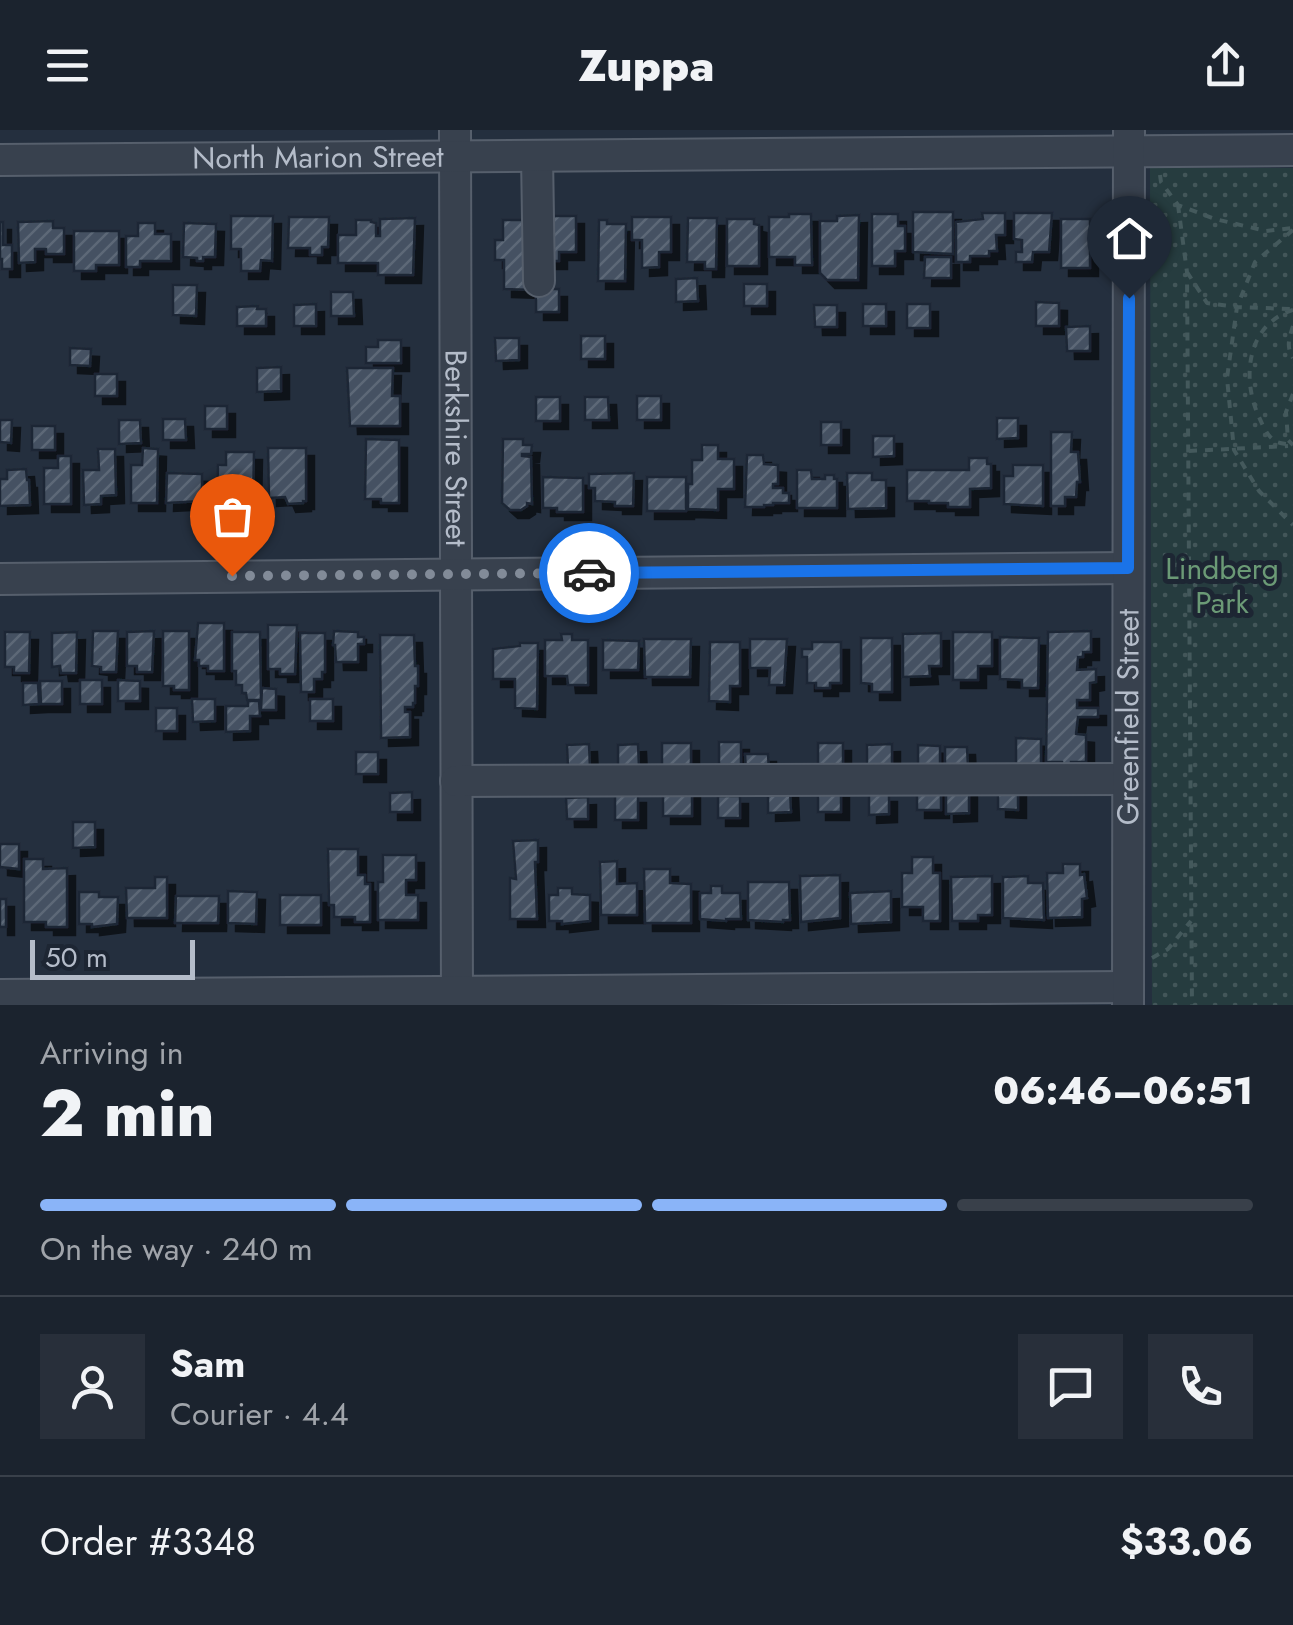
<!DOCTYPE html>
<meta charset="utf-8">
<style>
body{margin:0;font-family:Jost,sans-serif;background:#282f3a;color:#f1f3f6;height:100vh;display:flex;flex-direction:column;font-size:38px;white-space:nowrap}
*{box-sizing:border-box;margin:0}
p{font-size:32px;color:#a0a4aa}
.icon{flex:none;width:55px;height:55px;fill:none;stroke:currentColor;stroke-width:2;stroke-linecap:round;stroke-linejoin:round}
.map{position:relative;height:875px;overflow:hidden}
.sheet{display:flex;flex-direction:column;background:#1b232e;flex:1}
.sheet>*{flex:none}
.scale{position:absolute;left:30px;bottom:25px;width:165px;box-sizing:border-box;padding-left:10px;border:5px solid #b4bcc9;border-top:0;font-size:28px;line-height:35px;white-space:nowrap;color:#b4bcc9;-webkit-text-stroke:8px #1d2633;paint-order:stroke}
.pin{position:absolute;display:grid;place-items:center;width:85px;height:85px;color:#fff;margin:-102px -42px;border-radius:50% 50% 50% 0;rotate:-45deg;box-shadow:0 0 10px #0007}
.pin .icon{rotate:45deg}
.courier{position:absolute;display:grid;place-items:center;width:100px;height:100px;margin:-50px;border:8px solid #1a73e8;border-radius:50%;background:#fff;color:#222;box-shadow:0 2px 12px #0007}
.summary em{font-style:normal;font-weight:800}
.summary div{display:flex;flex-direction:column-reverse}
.summary{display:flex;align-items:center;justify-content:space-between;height:170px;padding:0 40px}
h1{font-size:65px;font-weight:800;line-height:75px}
.bar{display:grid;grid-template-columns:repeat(4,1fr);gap:15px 10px;align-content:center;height:120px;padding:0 40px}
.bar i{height:12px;border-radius:8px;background:#39404a}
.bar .on{background:#8ab4f8}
.bar p{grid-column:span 4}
.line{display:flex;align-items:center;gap:25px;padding:0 40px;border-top:2px solid #39404a}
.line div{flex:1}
.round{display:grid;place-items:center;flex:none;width:105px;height:105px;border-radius:0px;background:#282f3a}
header{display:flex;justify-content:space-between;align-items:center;height:130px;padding:0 40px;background:#1b232e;font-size:45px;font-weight:800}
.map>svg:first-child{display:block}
.park{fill:url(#park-dots)}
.building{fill:url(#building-hatch);stroke:#1f2835;stroke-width:2.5;filter:url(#shadow)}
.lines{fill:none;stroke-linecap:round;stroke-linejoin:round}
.minor-casing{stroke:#565f6c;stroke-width:34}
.path{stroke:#44595c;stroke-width:4;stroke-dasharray:8 8;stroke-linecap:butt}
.minor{stroke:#38414e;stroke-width:30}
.done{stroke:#828b98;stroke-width:10;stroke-dasharray:0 18}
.route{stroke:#1a73e8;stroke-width:12}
.labels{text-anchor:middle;stroke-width:10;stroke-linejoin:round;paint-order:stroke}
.street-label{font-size:30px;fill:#b4bcc9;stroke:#1d2633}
.park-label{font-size:30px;fill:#6b9a76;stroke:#1d2633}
</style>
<header><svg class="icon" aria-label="menu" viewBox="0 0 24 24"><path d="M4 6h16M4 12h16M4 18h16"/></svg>Zuppa<svg class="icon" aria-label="share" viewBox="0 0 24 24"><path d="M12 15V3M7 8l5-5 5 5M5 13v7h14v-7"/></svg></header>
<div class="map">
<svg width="1293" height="875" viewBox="0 0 1293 875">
<defs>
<pattern id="park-dots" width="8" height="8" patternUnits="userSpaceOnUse" patternTransform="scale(2.5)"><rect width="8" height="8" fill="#263c3f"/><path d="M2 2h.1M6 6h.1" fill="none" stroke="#435659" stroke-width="1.8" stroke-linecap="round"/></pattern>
<pattern id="building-hatch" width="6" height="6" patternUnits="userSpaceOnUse" patternTransform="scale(2.5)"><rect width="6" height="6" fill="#455162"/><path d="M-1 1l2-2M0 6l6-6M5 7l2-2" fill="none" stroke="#5d6877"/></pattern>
<filter id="shadow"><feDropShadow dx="8" dy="8" stdDeviation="0" flood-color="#0009"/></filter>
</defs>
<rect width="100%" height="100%" fill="#242f3e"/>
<path class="park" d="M 1150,38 L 1293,38 L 1293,875 L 1152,875 Z"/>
<path class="building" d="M 913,82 L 953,82 L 953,124 L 913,122 Z
M 982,83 L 1005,83 L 1005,105 L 996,105 L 997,121 L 989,121 L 989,126 L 970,126 L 970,132 L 956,132 L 956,92 L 983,89 Z
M 1014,83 L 1052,83 L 1049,122 L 1033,122 L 1032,132 L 1016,132 L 1016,122 L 1022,122 L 1022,110 L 1014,109 Z
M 789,84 L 811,84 L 812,135 L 795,135 L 795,127 L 769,127 L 769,87 L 789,87 Z
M 872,84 L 898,84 L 898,96 L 905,96 L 905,121 L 895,121 L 895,136 L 872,136 Z
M 859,85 L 858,150 L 827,150 L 820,143 L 820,91 L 837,91 L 837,86 Z
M 231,86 L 273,86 L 272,131 L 261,130 L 260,141 L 241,141 L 241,119 L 231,119 Z
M 553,86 L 576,86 L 576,122 L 559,122 L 559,131 L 542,131 Z
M 289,87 L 329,87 L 328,117 L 322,117 L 322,125 L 310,125 L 310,118 L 288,118 Z
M 632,87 L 671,87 L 671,122 L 659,122 L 659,137 L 642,138 L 642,110 L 632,110 Z
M 415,88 L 413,145 L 378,145 L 378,133 L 338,133 L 338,105 L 356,105 L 356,90 L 371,90 L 371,92 L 376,93 L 376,106 L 380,106 L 380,89 Z
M 688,88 L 717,88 L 716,139 L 705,139 L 705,132 L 687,132 Z
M 727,89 L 754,89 L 754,94 L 759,95 L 759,136 L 727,136 Z
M 1061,89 L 1090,89 L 1090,138 L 1061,138 Z
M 503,90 L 534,90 L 534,160 L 504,159 L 504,130 L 495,130 L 495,110 L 503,110 Z
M 599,90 L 607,90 L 607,94 L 626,94 L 625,151 L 598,151 Z
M 53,91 L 53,98 L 64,98 L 64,124 L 46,124 L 46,119 L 35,119 L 35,132 L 19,133 L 18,92 Z
M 0,92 L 3,92 L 3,115 L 12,115 L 12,139 L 2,139 L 2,129 L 0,129 Z
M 138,93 L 155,93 L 155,104 L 171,104 L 171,131 L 140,131 L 140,137 L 126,137 L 126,106 L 138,106 Z
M 184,93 L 216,94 L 215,127 L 203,127 L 203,131 L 197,131 L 197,128 L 183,127 Z
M 74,101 L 119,101 L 119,135 L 96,135 L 96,141 L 74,141 Z
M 925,127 L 951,127 L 951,148 L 924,148 Z
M 697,148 L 698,171 L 676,172 L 676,149 Z
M 744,154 L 767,154 L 767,176 L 744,176 Z
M 173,155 L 197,155 L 196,186 L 173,185 Z
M 536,159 L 559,159 L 559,182 L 536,182 Z
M 331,162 L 353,162 L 354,186 L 331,186 Z
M 1036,172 L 1059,173 L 1059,196 L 1036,196 Z
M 316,174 L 316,196 L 294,196 L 294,175 Z
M 863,174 L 886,174 L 886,196 L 863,196 Z
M 907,174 L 930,174 L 930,198 L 907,198 Z
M 814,175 L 837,175 L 837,197 L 815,197 Z
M 258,176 L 257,179 L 266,179 L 266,196 L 237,196 L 237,177 Z
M 1090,196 L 1090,221 L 1067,221 L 1066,197 Z
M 581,206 L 605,206 L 605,229 L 581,229 Z
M 495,208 L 519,208 L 519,230 L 496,231 Z
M 378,210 L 401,210 L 401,233 L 366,233 L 366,217 L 378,217 Z
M 70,218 L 91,219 L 90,236 L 70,235 Z
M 281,237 L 281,261 L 257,262 L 257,238 Z
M 347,238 L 393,238 L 392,266 L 400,266 L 400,296 L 350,296 Z
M 95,244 L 117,244 L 117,266 L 95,266 Z
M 637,266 L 661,266 L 661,290 L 637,290 Z
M 536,267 L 560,267 L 560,291 L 536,291 Z
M 585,267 L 608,267 L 609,290 L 585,290 Z
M 205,276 L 227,276 L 227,299 L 205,299 Z
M 997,288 L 1018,288 L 1018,308 L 997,309 Z
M 163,289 L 185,289 L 186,310 L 163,310 Z
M 0,290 L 12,290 L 11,313 L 0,312 Z
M 119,290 L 140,290 L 141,313 L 119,314 Z
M 821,292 L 841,292 L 841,315 L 821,315 Z
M 32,296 L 55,296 L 55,320 L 32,320 Z
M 1051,302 L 1072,302 L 1071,322 L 1078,322 L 1080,352 L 1077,352 L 1076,367 L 1065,367 L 1065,376 L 1051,376 Z
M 873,306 L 894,306 L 894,326 L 873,327 Z
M 366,309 L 399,310 L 399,373 L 381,373 L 381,369 L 365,369 Z
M 503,309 L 523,309 L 523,315 L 532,315 L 531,324 L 522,324 L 522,326 L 531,327 L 532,374 L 527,373 L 527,376 L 521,380 L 510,380 L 502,373 Z
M 702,315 L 718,315 L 718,329 L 734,329 L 734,359 L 718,359 L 718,380 L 688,379 L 688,354 L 692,354 L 692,330 L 702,330 Z
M 143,318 L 158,319 L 157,373 L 131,373 L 131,335 L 142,335 Z
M 268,318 L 306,318 L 306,371 L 303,371 L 303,373 L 288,374 L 285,367 L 269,368 Z
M 98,319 L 115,319 L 116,365 L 101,366 L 101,374 L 84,375 L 83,340 L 99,340 Z
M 226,322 L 254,322 L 253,371 L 217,370 L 218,335 L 226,335 Z
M 747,325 L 763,325 L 764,334 L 778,335 L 778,354 L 773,354 L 773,358 L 783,358 L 783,363 L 789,363 L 789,373 L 773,373 L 773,375 L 764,375 L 764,377 L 745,377 Z
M 58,326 L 71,326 L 71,374 L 44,374 L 44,338 L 58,338 Z
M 969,328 L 987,328 L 987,334 L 991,334 L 991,358 L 970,359 L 970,377 L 948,377 L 948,373 L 929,373 L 929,371 L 907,371 L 907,340 L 969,340 Z
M 1013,335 L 1043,335 L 1043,376 L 1004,374 L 1004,346 L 1013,346 Z
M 26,339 L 27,350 L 29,350 L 30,375 L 0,376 L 0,349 L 7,349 L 7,340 Z
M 797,340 L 811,340 L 812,349 L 825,349 L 825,345 L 834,345 L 834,349 L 837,349 L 837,378 L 797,378 Z
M 167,343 L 202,344 L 202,371 L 166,373 Z
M 634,343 L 633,376 L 615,376 L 615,372 L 595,371 L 595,358 L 589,358 L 589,344 Z
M 847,343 L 872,343 L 872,350 L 886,350 L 886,378 L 848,379 Z
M 543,347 L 583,348 L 583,382 L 557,382 L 557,378 L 543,378 Z
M 647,347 L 686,347 L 686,381 L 647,381 Z
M 198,493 L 224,493 L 224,541 L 208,541 L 208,536 L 199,536 L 199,530 L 195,530 Z
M 268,495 L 297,495 L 295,544 L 280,544 L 280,539 L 268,539 Z
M 93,501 L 118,501 L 116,542 L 101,542 L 101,537 L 92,536 Z
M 154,501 L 152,542 L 137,542 L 137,536 L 127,536 L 127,502 Z
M 163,501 L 189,501 L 189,560 L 174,560 L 174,556 L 163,556 Z
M 334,501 L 358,502 L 358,507 L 364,507 L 364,514 L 358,514 L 358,532 L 336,532 L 335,515 L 333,515 Z
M 1091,501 L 1091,522 L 1083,522 L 1083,527 L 1078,527 L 1077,540 L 1096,539 L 1096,552 L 1090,553 L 1090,570 L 1077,570 L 1077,578 L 1098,578 L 1098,587 L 1078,587 L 1076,604 L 1086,605 L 1086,632 L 1071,632 L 1071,639 L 1062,639 L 1062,632 L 1046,632 L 1048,502 Z
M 5,502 L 30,502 L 29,543 L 14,543 L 14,537 L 5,537 Z
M 77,502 L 76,543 L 61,543 L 60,536 L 52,537 L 52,503 Z
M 232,502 L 260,502 L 261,570 L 247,570 L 246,563 L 242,563 L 242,555 L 236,555 L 236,541 L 232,541 Z
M 953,502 L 992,502 L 992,536 L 978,536 L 978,550 L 953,550 Z
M 300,503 L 325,503 L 325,542 L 322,542 L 322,549 L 314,549 L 314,562 L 301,562 Z
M 941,503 L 941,536 L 929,536 L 930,546 L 903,547 L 903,504 Z
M 561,504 L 572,504 L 572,510 L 588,510 L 588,555 L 568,555 L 567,546 L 545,546 L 545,510 L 562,510 Z
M 380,505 L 414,505 L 415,536 L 418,536 L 418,556 L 415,556 L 415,573 L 413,573 L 413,577 L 405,577 L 405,582 L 410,582 L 410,607 L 381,608 Z
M 1000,507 L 1039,508 L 1038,558 L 1022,558 L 1022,550 L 1000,549 Z
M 861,508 L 892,508 L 892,562 L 872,562 L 872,554 L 861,553 Z
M 644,509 L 691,509 L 690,547 L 645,547 Z
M 750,509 L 787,509 L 784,555 L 769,555 L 770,538 L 750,538 Z
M 603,510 L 639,511 L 638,540 L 603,540 Z
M 710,512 L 740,512 L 740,556 L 730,556 L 730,572 L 709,571 Z
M 812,512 L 841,512 L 841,553 L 830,553 L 830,558 L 816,558 L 816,553 L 807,553 L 807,527 L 802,527 L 802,519 L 812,519 Z
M 520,513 L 538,513 L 537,579 L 515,578 L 515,549 L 493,549 L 493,519 L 520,516 Z
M 80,550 L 102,550 L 102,574 L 80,574 Z
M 118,550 L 140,551 L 140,571 L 118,571 Z
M 40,551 L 62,551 L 62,574 L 41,574 Z
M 23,553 L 38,553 L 39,574 L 23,575 Z
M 262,558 L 276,559 L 276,580 L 261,580 Z
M 192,569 L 215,569 L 215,591 L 193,592 Z
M 310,569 L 333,569 L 333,591 L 310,591 Z
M 248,571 L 259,571 L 260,586 L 250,586 L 250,601 L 226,602 L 226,576 L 248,576 Z
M 156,578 L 177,578 L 177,601 L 156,601 Z
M 1016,608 L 1041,609 L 1041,634 L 1016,634 Z
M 719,612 L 741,612 L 741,635 L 719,635 Z
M 662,613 L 691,613 L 691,636 L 662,637 Z
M 818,613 L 843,613 L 843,637 L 818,638 Z
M 589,614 L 590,638 L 568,638 L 567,615 Z
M 638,614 L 639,637 L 618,637 L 618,615 Z
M 892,614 L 892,639 L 867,639 L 867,615 Z
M 918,615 L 940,616 L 940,638 L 918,638 Z
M 945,617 L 967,617 L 968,637 L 945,637 Z
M 356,622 L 378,622 L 378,644 L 356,644 Z
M 745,624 L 768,624 L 769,642 L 746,642 Z
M 790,658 L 791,682 L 768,683 L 768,659 Z
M 946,658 L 969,658 L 969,683 L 946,684 Z
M 917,659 L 941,659 L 941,680 L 917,680 Z
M 998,659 L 1018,659 L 1018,680 L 998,679 Z
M 663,660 L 692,660 L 692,686 L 663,686 Z
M 818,660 L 841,660 L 841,682 L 818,682 Z
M 412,662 L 412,682 L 390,682 L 390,663 Z
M 869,664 L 889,664 L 889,684 L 869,685 Z
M 615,665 L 638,665 L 638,690 L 615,690 Z
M 718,666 L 740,666 L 740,688 L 718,688 Z
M 588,667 L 588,689 L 567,689 L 566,668 Z
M 73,692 L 95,692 L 95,717 L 73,718 Z
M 538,710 L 538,732 L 535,732 L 537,789 L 510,789 L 510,748 L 516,749 L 513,711 Z
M 0,714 L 19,714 L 19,739 L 0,737 Z
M 328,719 L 358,719 L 358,745 L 365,745 L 365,754 L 370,754 L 370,792 L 355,792 L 355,787 L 334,787 L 334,775 L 329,775 Z
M 383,725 L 416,725 L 416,750 L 406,750 L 406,765 L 418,765 L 418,790 L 378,790 L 378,752 L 383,752 Z
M 912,727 L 933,727 L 933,743 L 940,743 L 940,791 L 923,791 L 923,777 L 902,777 L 902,743 L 912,743 Z
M 24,729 L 43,729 L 43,739 L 67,738 L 67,797 L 46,797 L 46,792 L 24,792 Z
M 617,731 L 617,754 L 637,753 L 637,785 L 601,785 L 600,732 Z
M 1063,734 L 1080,734 L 1080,745 L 1084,744 L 1087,768 L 1082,769 L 1082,787 L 1048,788 L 1047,743 L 1063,743 Z
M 644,739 L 670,739 L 670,753 L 691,754 L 691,793 L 645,793 Z
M 840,745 L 840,788 L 801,792 L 800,746 Z
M 992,746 L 992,785 L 978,785 L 978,791 L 952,791 L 951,747 Z
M 1028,746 L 1028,753 L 1043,753 L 1044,790 L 1003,788 L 1003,747 Z
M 155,747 L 167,747 L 167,788 L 127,788 L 126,758 L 155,758 Z
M 748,752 L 789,752 L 790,790 L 783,790 L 783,792 L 748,790 Z
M 711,756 L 722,756 L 722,763 L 740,763 L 741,789 L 726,789 L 726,791 L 700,789 L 700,763 L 711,763 Z
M 558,758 L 572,758 L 572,764 L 590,765 L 590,791 L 562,794 L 562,791 L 549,791 L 549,765 L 558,765 Z
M 228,761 L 257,762 L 256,794 L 228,793 Z
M 891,761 L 891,792 L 851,794 L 850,763 Z
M 79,762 L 99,762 L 99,767 L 118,767 L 117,794 L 92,797 L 92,794 L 79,794 Z
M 280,765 L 321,765 L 321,795 L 280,795 Z
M 176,766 L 219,766 L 218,793 L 175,793 Z
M 0,769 L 6,769 L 6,797 L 0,797 Z"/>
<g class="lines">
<g class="minor-casing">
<g id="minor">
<path id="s1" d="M 455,0 L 457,875"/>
<path d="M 537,26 L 539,151"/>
<path id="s2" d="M 0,30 L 1293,20"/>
<path d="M 0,449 L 1128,438"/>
<path d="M 456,651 L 1128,649"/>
<path d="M 0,865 L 1128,857"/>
<path id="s3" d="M 1128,875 L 1129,0"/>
</g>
</g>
<path class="path" d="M 1160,45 L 1161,52 L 1178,75 L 1215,89 L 1266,101 L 1293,98
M 1178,75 L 1187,142 L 1192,875
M 1293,100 L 1255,132 L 1237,177 L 1227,248 L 1234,320 L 1259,361 L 1293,395
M 1187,142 L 1207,173 L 1237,177 L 1290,179
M 1293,180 C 1247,194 1241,248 1259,287 C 1263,296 1268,308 1277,312 C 1282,314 1288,314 1293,315
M 1293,196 C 1289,209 1286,216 1293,228
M 1293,264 L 1286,282 L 1288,310 L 1293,315
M 1189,321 L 1288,316
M 1152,828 L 1168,819 L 1191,791"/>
<use href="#minor" class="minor"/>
</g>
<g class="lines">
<path class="done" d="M 232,446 L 589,443"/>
<path class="route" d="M 589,443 L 1128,438 L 1129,168"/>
</g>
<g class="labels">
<g class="street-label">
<text dy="10" stroke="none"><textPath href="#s2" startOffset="318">North Marion Street</textPath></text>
<text dy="10" stroke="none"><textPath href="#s1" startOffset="318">Berkshire Street</textPath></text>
<text dy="10" stroke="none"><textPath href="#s3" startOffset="288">Greenfield Street</textPath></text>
</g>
<g class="park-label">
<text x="1222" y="449">Lindberg<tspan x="1222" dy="34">Park</tspan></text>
</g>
</g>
</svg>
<div class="scale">50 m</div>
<div class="pin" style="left:232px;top:446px;background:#ea580c"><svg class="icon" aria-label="bag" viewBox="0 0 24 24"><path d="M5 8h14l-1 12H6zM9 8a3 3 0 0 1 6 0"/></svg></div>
<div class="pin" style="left:1129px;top:168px;background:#1f2937"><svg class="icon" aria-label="home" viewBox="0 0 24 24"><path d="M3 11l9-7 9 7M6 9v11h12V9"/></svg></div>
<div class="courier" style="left:589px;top:443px"><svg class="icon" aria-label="car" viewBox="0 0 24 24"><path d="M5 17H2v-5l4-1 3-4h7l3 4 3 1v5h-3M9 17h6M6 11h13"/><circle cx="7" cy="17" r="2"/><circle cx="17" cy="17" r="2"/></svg></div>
</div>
<section class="sheet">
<div class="summary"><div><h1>2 min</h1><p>Arriving in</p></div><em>06:46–06:51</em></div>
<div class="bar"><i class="on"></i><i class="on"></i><i class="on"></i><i></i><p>On the way · 240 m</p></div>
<div class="line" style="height:180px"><a class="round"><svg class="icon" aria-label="person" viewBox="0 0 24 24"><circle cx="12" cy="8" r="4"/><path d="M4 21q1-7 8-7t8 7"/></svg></a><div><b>Sam</b><p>Courier · 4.4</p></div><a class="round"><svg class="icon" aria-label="chat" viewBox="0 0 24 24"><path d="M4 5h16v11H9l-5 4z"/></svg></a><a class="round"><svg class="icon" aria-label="phone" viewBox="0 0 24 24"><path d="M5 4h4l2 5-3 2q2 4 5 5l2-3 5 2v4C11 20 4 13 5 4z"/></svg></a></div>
<div class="line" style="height:130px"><div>Order #3348</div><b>$33.06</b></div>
</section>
